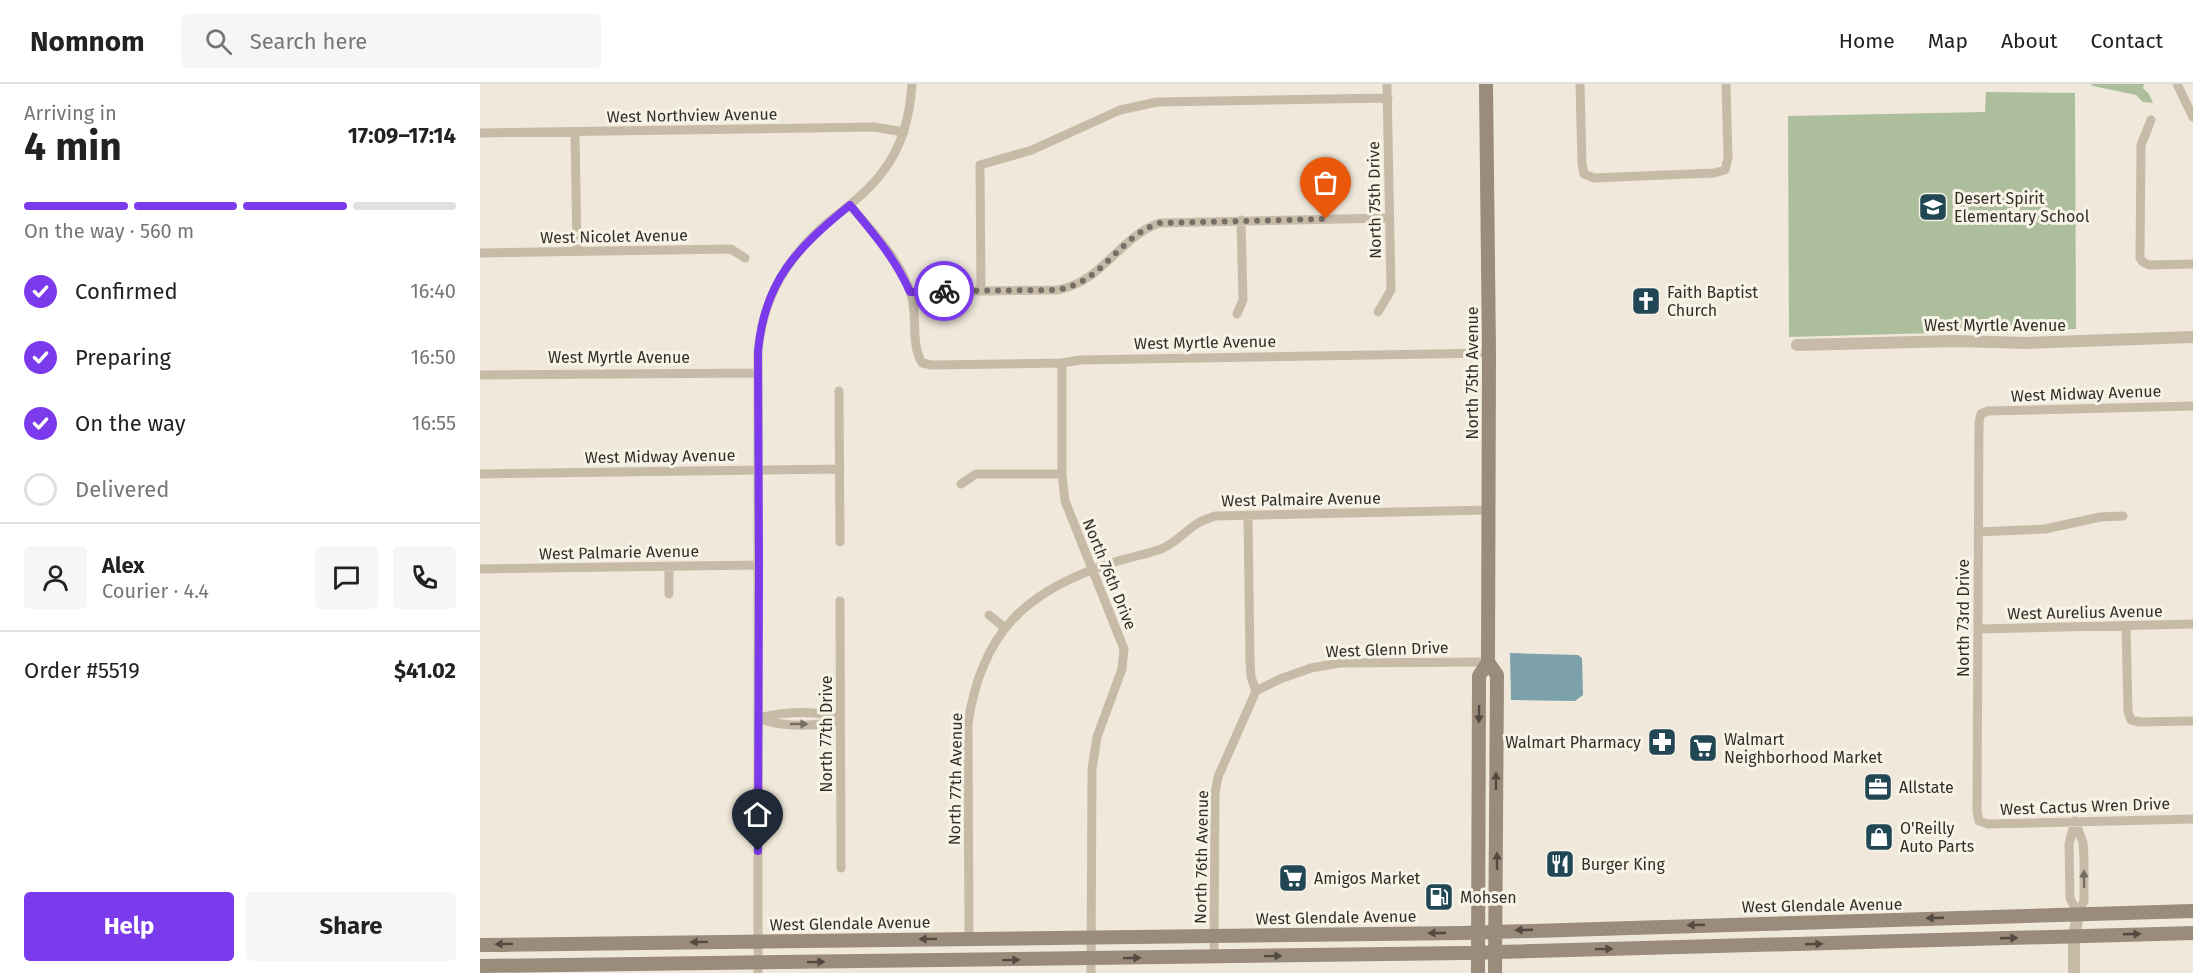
<!DOCTYPE html>
<meta charset="utf-8">
<style>
body{margin:0;font-family:"Fira Sans",sans-serif;background:#f6f6f6;color:#222;height:100vh;display:flex;flex-direction:column;font-size:22px;white-space:nowrap}
*{box-sizing:border-box;margin:0}
p{font-size:20px;color:#767676}
.icon{flex:none;width:33px;height:33px;fill:none;stroke:currentColor;stroke-width:2;stroke-linecap:round;stroke-linejoin:round}
.map{position:relative;flex:1;overflow:hidden}
.details{display:flex;flex-direction:column;background:#fff;width:480px}
.details>*{flex:none}
.pin{position:absolute;display:grid;place-items:center;width:51px;height:51px;color:#fff;margin:-62px -26px;border-radius:50% 50% 50% 0;rotate:-45deg;box-shadow:0 0 6px #0007}
.pin .icon{rotate:45deg}
.courier{position:absolute;display:grid;place-items:center;width:60px;height:60px;margin:-30px;border:4px solid #7c3aed;border-radius:50%;background:#fff;color:#222;box-shadow:0 2px 8px #0007}
.overview em{font-style:normal;font-weight:700}
.overview div{display:flex;flex-direction:column-reverse}
.overview{display:flex;align-items:center;justify-content:space-between;height:102px;padding:0 24px}
h1{font-size:39px;font-weight:700;line-height:45px}
.bar{display:grid;grid-template-columns:repeat(4,1fr);gap:9px 6px;align-content:center;height:72px;padding:0 24px}
.bar i{height:8px;border-radius:4px;background:#e0e0e0}
.bar .active{background:#7c3aed}
.bar p{grid-column:span 4}
.line{display:flex;align-items:center;gap:15px;padding:0 24px;border-top:2px solid #e0e0e0}
.line div{flex:1}
.round{display:grid;place-items:center;flex:none;width:63px;height:63px;border-radius:6px;background:#f6f6f6}
ol{padding:0 24px;list-style:none}
li{display:flex;align-items:center;gap:18px;height:66px}
li p{margin-inline-start:auto}
li .icon{padding:6px;border-radius:50%;background:#7c3aed;color:#fff;stroke-width:4}
li:last-child{color:#767676}
li i{width:33px;height:33px;border:3px solid #e0e0e0;border-radius:50%}
.cta{display:flex;gap:12px;margin-top:auto;padding:12px 24px}
.cta a{flex:1;height:69px;border-radius:6px;background:#7c3aed;color:#fff;font-size:24px;font-weight:700;line-height:69px;text-align:center}
.cta a+a{background:#f6f6f6;color:#222}
header{display:flex;align-items:center;gap:36px;box-sizing:border-box;height:84px;padding:0 30px;background:#fff;border-bottom:2px solid #e0e0e0}
header strong{font-size:28px}
nav{display:flex;gap:33px;margin-inline-start:auto;font-size:21px}
.search{width:420px;height:54px;background:#f6f6f6;display:flex;align-items:center;gap:15px;box-sizing:border-box;padding:0 21px;border-radius:6px;color:#767676;font-size:22px}
main{display:flex;flex:1;min-height:0}
.map>svg:first-child{display:block}
.grass{fill:#adbe9c}
.water{fill:#7ca1ab}
.lines{fill:none;stroke-linecap:round;stroke-linejoin:round}
.stream{stroke:#7ca1ab;stroke-width:3}
.minor{stroke:#c7bba8;stroke-width:9}
.tertiary{stroke:#c7bba8;stroke-width:12}
.secondary{stroke:#9a8b7a;stroke-width:14}
.oneway{fill:#534a41}
.oneway2{fill:#766d62}
.done{stroke:#766f67;stroke-width:6;stroke-dasharray:0 10.8}
.route{stroke:#7c3aed;stroke-width:8}
.labels{text-anchor:middle;stroke-width:6;stroke-linejoin:round;paint-order:stroke}
.street-label{font-size:16px;fill:#342e28;stroke:#f8f3e7}
.poi-label{font-size:16px;fill:#342e28;stroke:#f8f3e7;text-anchor:start}
</style>
<header>
<strong>Nomnom</strong>
<div class="search"><svg class="icon" aria-label="search" viewBox="0 0 24 24"><circle cx="10" cy="10" r="6"/><path d="M15 15l6 6"/></svg>Search here</div>
<nav><a>Home</a><a>Map</a><a>About</a><a>Contact</a></nav>
</header>
<main>
<section class="details">
<div class="overview"><div><h1>4 min</h1><p>Arriving in</p></div><em>17:09–17:14</em></div>
<div class="bar"><i class="active"></i><i class="active"></i><i class="active"></i><i></i><p>On the way · 560 m</p></div>
<ol>
<li><svg class="icon" aria-label="check" viewBox="0 0 24 24"><path d="M5 12l5 5 9-10"/></svg>Confirmed<p>16:40</p></li>
<li><svg class="icon" aria-label="check" viewBox="0 0 24 24"><path d="M5 12l5 5 9-10"/></svg>Preparing<p>16:50</p></li>
<li><svg class="icon" aria-label="check" viewBox="0 0 24 24"><path d="M5 12l5 5 9-10"/></svg>On the way<p>16:55</p></li>
<li><i></i>Delivered</li>
</ol>
<div class="line" style="height:108px"><a class="round"><svg class="icon" aria-label="person" viewBox="0 0 24 24"><circle cx="12" cy="8" r="4"/><path d="M4 21q1-7 8-7t8 7"/></svg></a><div><b>Alex</b><p>Courier · 4.4</p></div><a class="round"><svg class="icon" aria-label="chat" viewBox="0 0 24 24"><path d="M4 5h16v11H9l-5 4z"/></svg></a><a class="round"><svg class="icon" aria-label="phone" viewBox="0 0 24 24"><path d="M5 4h4l2 5-3 2q2 4 5 5l2-3 5 2v4C11 20 4 13 5 4z"/></svg></a></div>
<div class="line" style="height:78px"><div>Order #5519</div><b>$41.02</b></div>
<div class="cta"><a>Help</a><a>Share</a></div>
</section>
<div class="map">
<svg width="1713" height="889" viewBox="0 0 1713 889">
<rect width="100%" height="100%" fill="#f0e9db"/>
<path class="grass" d="M 1611,0 L 1664,0 L 1663,4 L 1669,10 L 1673,19 L 1663,18 L 1656,11 L 1613,2 Z
M 1506,8 L 1595,9 L 1596,245 L 1309,253 L 1308,32 L 1505,28 Z"/>
<path class="water" d="M 1030,569 L 1098,571 L 1102,574 L 1103,611 L 1095,617 L 1031,616 Z"/>
<g class="lines">
<path class="stream" d="M 1622,717 L 1622,727"/>
<path class="minor" d="M 1100,0 L 1102,80 L 1104,90 L 1114,94 L 1234,89 L 1245,86 L 1248,74 L 1246,0
M 1697,0 L 1713,33
M 1671,36 L 1661,61 L 1660,174 L 1663,178 L 1669,181 L 1713,180
M 95,48 L 97,167
M 0,49 L 394,43 L 424,48
M 370,121 C 393,149 423,178 432,214 C 437,234 431,261 442,279 L 452,281 L 582,279 L 600,276 L 1009,269
M 0,169 L 251,165 L 265,174
M 501,207 L 500,81 L 552,66 L 640,26 L 677,18 L 908,14
M 431,208 L 577,206 C 623,198 638,154 679,139 L 909,134
M 898,228 L 911,206 L 907,0
M 757,230 L 763,216 L 761,136
M 582,279 L 582,390 L 585,417 L 644,565 L 642,585 L 617,653 L 612,685 L 611,889
M 0,291 L 278,289
M 359,307 L 360,458
M 1713,322 L 1508,327 L 1501,330 L 1499,338 L 1497,727 L 1499,737 L 1508,740 L 1713,735
M 0,390 L 360,385
M 481,400 L 496,390 L 582,390
M 1498,448 L 1565,445 L 1620,433 L 1643,432
M 189,483 L 189,510
M 0,485 L 279,481
M 360,517 L 361,784
M 509,531 L 524,543
M 1646,542 L 1648,628 L 1651,636 L 1660,638 L 1713,637
M 1498,545 L 1713,540
M 776,607 L 800,595 L 831,584 L 860,579 L 1008,578
M 278,634 C 300,643 339,644 360,635
M 278,634 C 303,628 337,625 360,635
M 1595,737 L 1603,759 L 1604,774 L 1604,817 L 1598,830
M 1595,737 L 1589,760 L 1590,814 L 1598,830
M 489,854 L 488,640 C 501,549 546,506 632,479 C 648,473 665,471 681,465 C 696,459 705,447 718,439 C 723,436 730,434 735,432 L 1009,426
M 734,873 L 735,709 L 738,693 L 776,607 L 771,593 L 770,577 L 768,431
M 278,889 L 278,268 C 283,213 306,175 347,139 C 367,123 389,107 404,86 C 423,61 430,31 432,0"/>
<path class="tertiary" d="M 1317,261 L 1475,257 L 1548,259 L 1713,253
M 1594,889 L 1594,852 L 1598,830"/>
<path class="secondary" d="M 1008,578 L 1017,591 L 1015,889
M 0,861 L 983,849 L 1713,827
M 0,882 L 984,869 L 1713,849
M 998,889 L 999,592 L 1008,578 L 1009,269 L 1006,0"/>
</g>
<defs><path id="oneway-solid" d="M-6-.8H1V-3.2L6.5 0L1 3.2V.8H-6Z" transform="scale(1.5)"/></defs>
<g class="oneway">
<use href="#oneway-solid" transform="translate(999 630) rotate(91)"/>
<use href="#oneway-solid" transform="translate(1016 697) rotate(-90)"/>
<use href="#oneway-solid" transform="translate(1017 777) rotate(-90)"/>
<use href="#oneway-solid" transform="translate(1455 834) rotate(178)"/>
<use href="#oneway-solid" transform="translate(1216 841) rotate(178)"/>
<use href="#oneway-solid" transform="translate(1044 846) rotate(178)"/>
<use href="#oneway-solid" transform="translate(957 849) rotate(180)"/>
<use href="#oneway-solid" transform="translate(1652 850) rotate(-2)"/>
<use href="#oneway-solid" transform="translate(1529 854) rotate(-2)"/>
<use href="#oneway-solid" transform="translate(448 855) rotate(179)"/>
<use href="#oneway-solid" transform="translate(219 858) rotate(179)"/>
<use href="#oneway-solid" transform="translate(24 860) rotate(179)"/>
<use href="#oneway-solid" transform="translate(1334 860) rotate(-2)"/>
<use href="#oneway-solid" transform="translate(1124 865) rotate(-1)"/>
<use href="#oneway-solid" transform="translate(793 872) rotate(-1)"/>
<use href="#oneway-solid" transform="translate(652 874) rotate(-1)"/>
<use href="#oneway-solid" transform="translate(531 876) rotate(-1)"/>
<use href="#oneway-solid" transform="translate(336 878) rotate(-1)"/>
</g>
<g class="oneway2">
<use href="#oneway-solid" transform="translate(319 640)"/>
<use href="#oneway-solid" transform="translate(1604 795) rotate(-91)"/>
</g>
<g class="lines">
<path class="done" d="M 464,207 L 577,206 C 624,198 637,154 679,139 L 846,135"/>
<path class="route" d="M 278,767 L 279,481 L 278,268 C 284,197 317,164 370,121 C 393,149 415,174 430,208 L 464,207"/>
</g>
<defs>
<g id="school-square" transform="scale(1.5)"><rect x="-9" y="-9" width="18" height="18" rx="4" fill="#204753" stroke="#f8f3e7"/><path d="M0-5L7-2L0 1L-7-2ZM-4 1L0 2.5L4 1V4Q0 6-4 4Z" fill="#fff"/></g>
<g id="church-square" transform="scale(1.5)"><rect x="-9" y="-9" width="18" height="18" rx="4" fill="#204753" stroke="#f8f3e7"/><path d="M-1.2-6h2.4v3.5h3.3v2.4h-3.3V6h-2.4V-.1h-3.3v-2.4h3.3Z" fill="#fff"/></g>
<g id="pharmacy-square" transform="scale(1.5)"><rect x="-9" y="-9" width="18" height="18" rx="4" fill="#204753" stroke="#f8f3e7"/><path d="M-2-6h4v4h4v4h-4v4h-4v-4h-4v-4h4Z" fill="#fff"/></g>
<g id="supermarket-square" transform="scale(1.5)"><rect x="-9" y="-9" width="18" height="18" rx="4" fill="#204753" stroke="#f8f3e7"/><path d="M-6-5.5h2.5l.6 2H6L4.5 2H-2.5L-4.4-4H-6ZM-1.5 3.2a1.3 1.3 0 1 0 .1 0ZM3 3.2a1.3 1.3 0 1 0 .1 0Z" fill="#fff"/></g>
<g id="office-square" transform="scale(1.5)"><rect x="-9" y="-9" width="18" height="18" rx="4" fill="#204753" stroke="#f8f3e7"/><path d="M-6-3h4V-5.5h4V-3h4V5H-6ZM-1-4.5V-3h2v-1.5ZM-6 0V1H6V0Z" fill="#fff"/></g>
<g id="shop-square" transform="scale(1.5)"><rect x="-9" y="-9" width="18" height="18" rx="4" fill="#204753" stroke="#f8f3e7"/><path d="M-5-2.5h2.3a2.7 3.5 0 0 1 5.4 0H5L5.5 6h-11ZM-1.5-2.5h3a1.5 2.3 0 0 0-3 0Z" fill="#fff"/></g>
<g id="restaurant-square" transform="scale(1.5)"><rect x="-9" y="-9" width="18" height="18" rx="4" fill="#204753" stroke="#f8f3e7"/><path d="M-5-6h1v4h1v-4h1v4h1v-4h1v5L-1.5 .5V6h-2V.5L-5-1ZM5-6V6H3V1.5H1.5Q1.5-4 5-6Z" fill="#fff"/></g>
<g id="fuel-square" transform="scale(1.5)"><rect x="-9" y="-9" width="18" height="18" rx="4" fill="#204753" stroke="#f8f3e7"/><path d="M-5.5-6h7V0h2V4h1.3V-2.5L3-4.5l.8-.8L6-3V5H2.5V1h-1V6h-7ZM-4.2-4.7v3.2H.2V-4.7Z" fill="#fff"/></g>
</defs>
<g fill-rule="evenodd">
<use href="#school-square" x="1453" y="123"/>
<use href="#church-square" x="1166" y="217"/>
<use href="#pharmacy-square" x="1182" y="658"/>
<use href="#supermarket-square" x="1223" y="664"/>
<use href="#office-square" x="1398" y="703"/>
<use href="#shop-square" x="1399" y="753"/>
<use href="#restaurant-square" x="1080" y="780"/>
<use href="#supermarket-square" x="813" y="794"/>
<use href="#fuel-square" x="959" y="813"/>
</g>
<g class="labels">
<g class="street-label">
<text transform="translate(212 31) rotate(-1)" y="6">West Northview Avenue</text>
<text transform="translate(894 116) rotate(-91)" y="6">North 75th Drive</text>
<text transform="translate(134 152) rotate(-1)" y="6">West Nicolet Avenue</text>
<text x="1515" y="247">West Myrtle Avenue</text>
<text transform="translate(725 258) rotate(-1)" y="6">West Myrtle Avenue</text>
<text x="139" y="279">West Myrtle Avenue</text>
<text transform="translate(992 289) rotate(-90)" y="6">North 75th Avenue</text>
<text transform="translate(1606 309) rotate(-2)" y="6">West Midway Avenue</text>
<text transform="translate(180 372) rotate(-1)" y="6">West Midway Avenue</text>
<text transform="translate(821 415) rotate(-1)" y="6">West Palmaire Avenue</text>
<text transform="translate(139 468) rotate(-1)" y="6">West Palmarie Avenue</text>
<text transform="translate(630 490) rotate(68)" y="6">North 76th Drive</text>
<text transform="translate(1605 528) rotate(-1)" y="6">West Aurelius Avenue</text>
<text transform="translate(1483 534) rotate(-90)" y="6">North 73rd Drive</text>
<text transform="translate(907 565) rotate(-2)" y="6">West Glenn Drive</text>
<text transform="translate(346 650) rotate(-90)" y="6">North 77th Drive</text>
<text transform="translate(475 695) rotate(-89)" y="6">North 77th Avenue</text>
<text transform="translate(1605 722) rotate(-2)" y="6">West Cactus Wren Drive</text>
<text transform="translate(721 773) rotate(-89)" y="6">North 76th Avenue</text>
<text transform="translate(1342 821) rotate(-1)" y="6">West Glendale Avenue</text>
<text transform="translate(856 833) rotate(-1)" y="6">West Glendale Avenue</text>
<text transform="translate(370 839) rotate(-1)" y="6">West Glendale Avenue</text>
</g>
<g class="poi-label">
<text x="1474" y="120">Desert Spirit<tspan x="1474" dy="18">Elementary School</tspan></text>
<text x="1187" y="214">Faith Baptist<tspan x="1187" dy="18">Church</tspan></text>
<text x="1244" y="661">Walmart<tspan x="1244" dy="18">Neighborhood Market</tspan></text>
<text x="1161" y="664" text-anchor="end">Walmart Pharmacy</text>
<text x="1419" y="709">Allstate</text>
<text x="1420" y="750">O'Reilly<tspan x="1420" dy="18">Auto Parts</tspan></text>
<text x="1101" y="786">Burger King</text>
<text x="834" y="800">Amigos Market</text>
<text x="980" y="819">Mohsen</text>
</g>
</g>
</svg>
<div class="pin" style="left:846px;top:135px;background:#ea580c"><svg class="icon" aria-label="bag" viewBox="0 0 24 24"><path d="M5 8h14l-1 12H6zM9 8a3 3 0 0 1 6 0"/></svg></div>
<div class="pin" style="left:278px;top:767px;background:#1f2937"><svg class="icon" aria-label="home" viewBox="0 0 24 24"><path d="M3 11l9-7 9 7M6 9v11h12V9"/></svg></div>
<div class="courier" style="left:464px;top:207px"><svg class="icon" aria-label="bike" viewBox="0 0 24 24"><circle cx="6" cy="16" r="4"/><circle cx="18" cy="16" r="4"/><path d="M6 16l4-8h5l3 8M10 8l3 8H6M13 5h3"/></svg></div>
</div>
</main>
